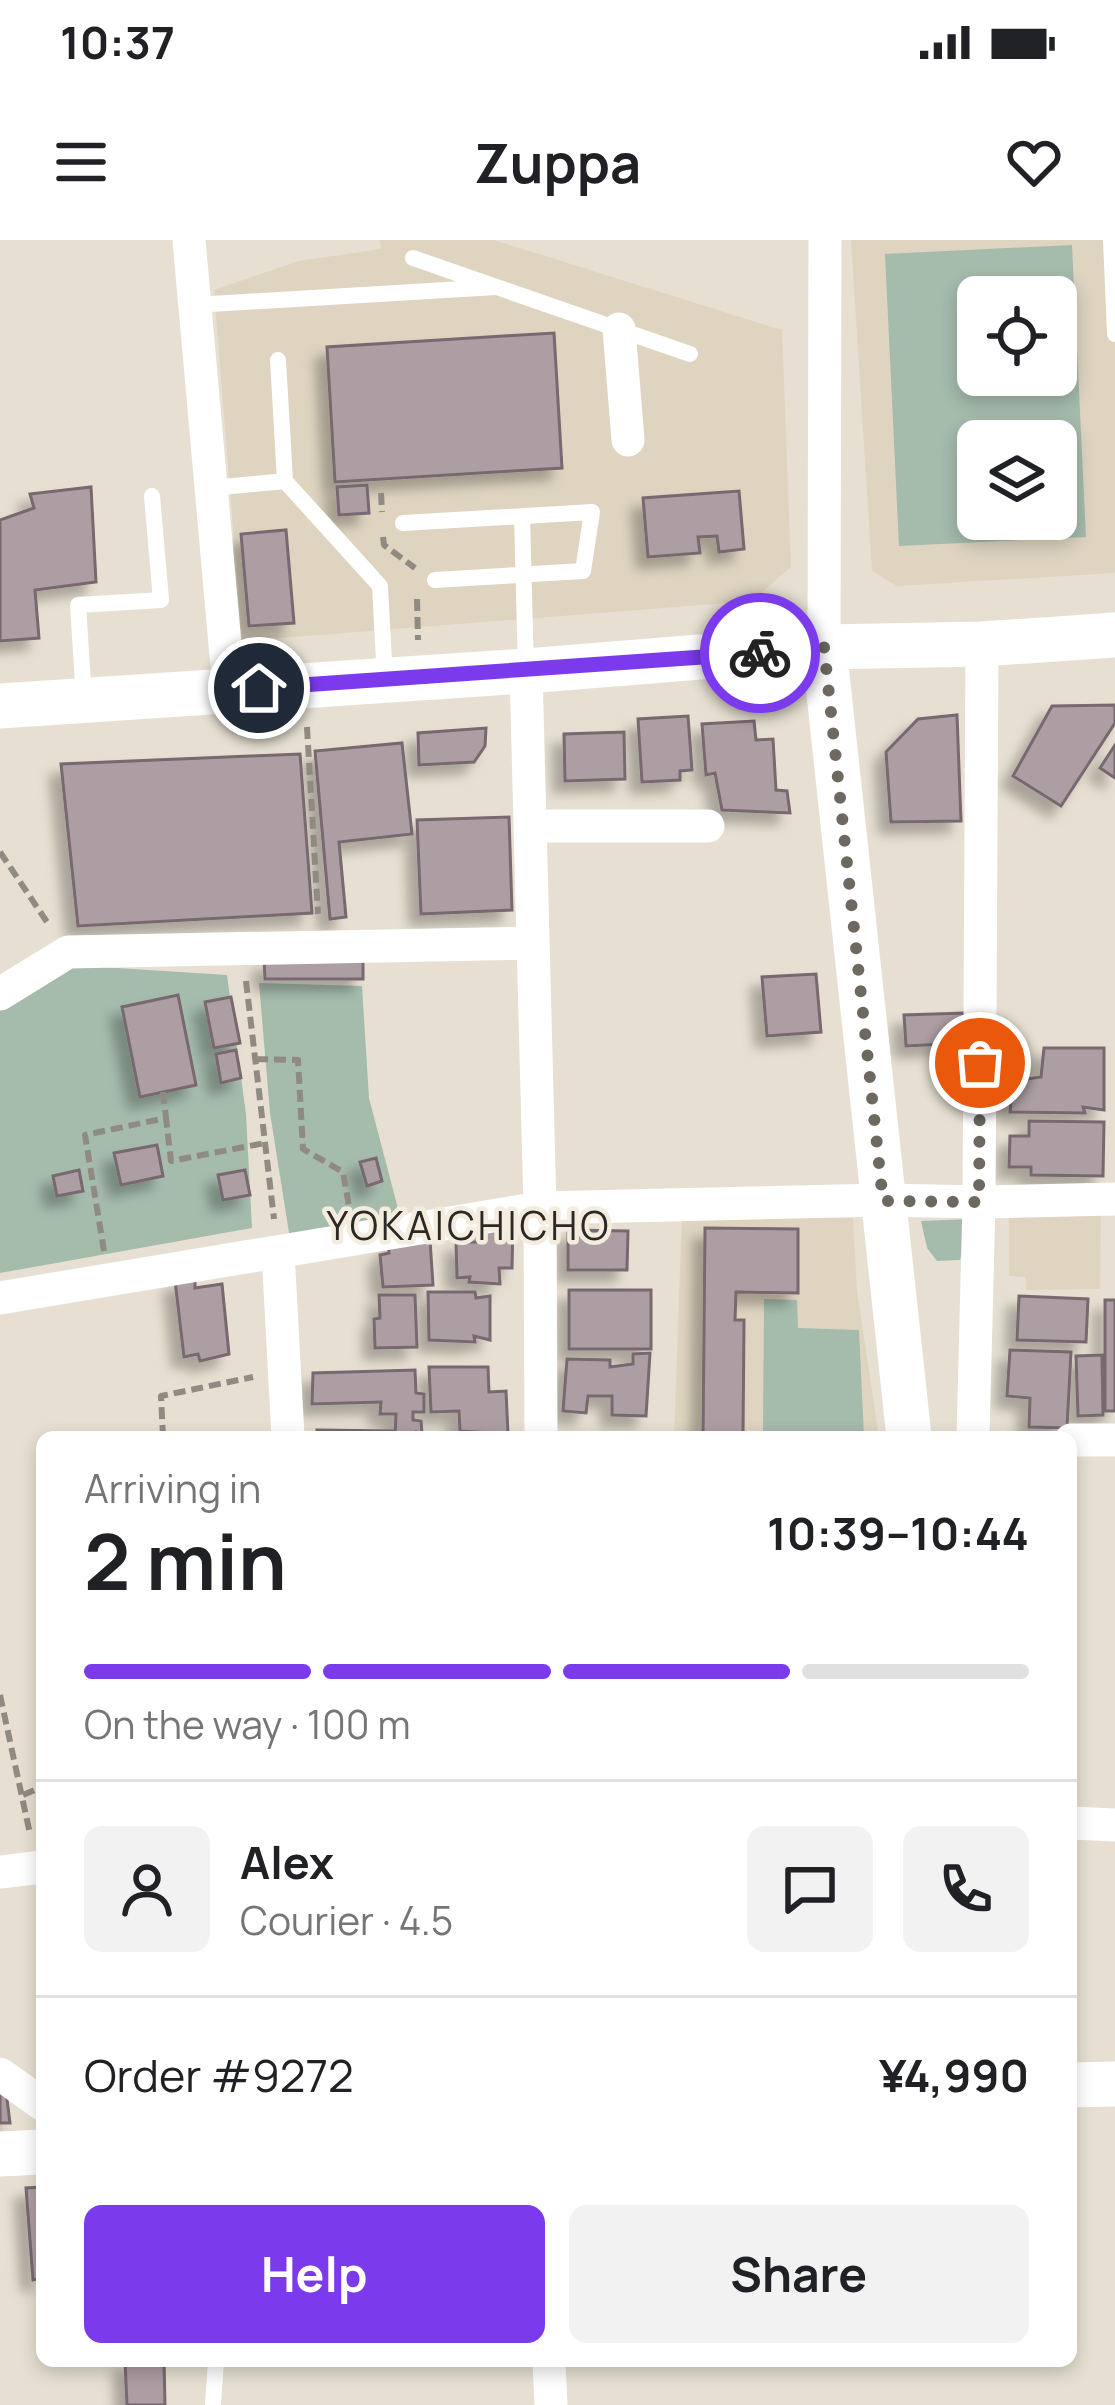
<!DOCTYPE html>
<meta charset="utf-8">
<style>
body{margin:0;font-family:Manrope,sans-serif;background:#f2f2f2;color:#202124;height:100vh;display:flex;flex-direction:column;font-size:45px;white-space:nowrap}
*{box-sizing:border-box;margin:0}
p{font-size:39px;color:#757577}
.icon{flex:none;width:66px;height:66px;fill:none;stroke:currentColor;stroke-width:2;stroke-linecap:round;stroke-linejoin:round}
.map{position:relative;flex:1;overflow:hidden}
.side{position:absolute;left:36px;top:1191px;width:1041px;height:936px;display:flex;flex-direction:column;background:#fff;border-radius:18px;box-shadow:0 6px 18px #0003}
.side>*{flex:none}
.fabs{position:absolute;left:957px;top:36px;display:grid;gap:24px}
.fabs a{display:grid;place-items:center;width:120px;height:120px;border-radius:18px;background:#fff;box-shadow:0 6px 18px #0003;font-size:60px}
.pin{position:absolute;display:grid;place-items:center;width:102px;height:102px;color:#fff;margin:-51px;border:6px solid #fff;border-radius:50%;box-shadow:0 3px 12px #0007}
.courier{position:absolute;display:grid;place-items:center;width:120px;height:120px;margin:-60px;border:9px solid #7c3aed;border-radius:50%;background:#fff;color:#222;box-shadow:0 3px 15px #0007}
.head em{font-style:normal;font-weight:700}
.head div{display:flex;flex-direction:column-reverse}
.head{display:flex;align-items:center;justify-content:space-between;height:204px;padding:0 48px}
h1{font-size:78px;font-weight:700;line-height:90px}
.bar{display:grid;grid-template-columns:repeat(4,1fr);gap:18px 12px;align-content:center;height:144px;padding:0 48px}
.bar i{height:15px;border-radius:9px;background:#e0e0e0}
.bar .active{background:#7c3aed}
.bar p{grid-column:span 4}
.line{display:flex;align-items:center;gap:30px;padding:0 48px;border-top:3px solid #e0e0e0}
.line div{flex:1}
.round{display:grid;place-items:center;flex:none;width:126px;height:126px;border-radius:18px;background:#f2f2f2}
.cta{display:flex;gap:24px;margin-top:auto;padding:24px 48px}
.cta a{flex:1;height:138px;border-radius:18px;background:#7c3aed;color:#fff;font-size:48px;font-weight:700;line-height:138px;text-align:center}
.cta a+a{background:#f2f2f2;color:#202124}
.status{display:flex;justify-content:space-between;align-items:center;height:84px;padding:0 60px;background:#fff;direction:ltr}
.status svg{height:33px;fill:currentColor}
header{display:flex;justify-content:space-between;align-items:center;height:156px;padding:0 48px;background:#fff;font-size:54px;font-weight:700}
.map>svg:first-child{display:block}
.built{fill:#ded4c0;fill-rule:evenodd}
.green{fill:#a5bbac;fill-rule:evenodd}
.building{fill:#ad9ea3;stroke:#78696f;stroke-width:3;filter:url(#shadow)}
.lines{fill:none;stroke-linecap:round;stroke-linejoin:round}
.path{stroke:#908b82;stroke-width:6;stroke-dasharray:12 6;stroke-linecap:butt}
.lane{stroke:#fff;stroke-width:16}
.street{stroke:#fff;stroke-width:33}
.secondary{stroke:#fff;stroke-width:45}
.done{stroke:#6d6961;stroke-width:12;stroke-dasharray:0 21.6}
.route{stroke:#7c3aed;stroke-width:15}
.labels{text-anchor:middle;stroke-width:9;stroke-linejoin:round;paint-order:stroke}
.quarter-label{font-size:39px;letter-spacing:3px;fill:#2b2924;stroke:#f4eddf}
</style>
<div class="status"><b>10:37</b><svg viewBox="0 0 49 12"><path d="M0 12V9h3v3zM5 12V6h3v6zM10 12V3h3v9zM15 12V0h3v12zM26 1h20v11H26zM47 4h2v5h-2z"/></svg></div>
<header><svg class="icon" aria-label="menu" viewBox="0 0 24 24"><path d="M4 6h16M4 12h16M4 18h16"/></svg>Zuppa<svg class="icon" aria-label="heart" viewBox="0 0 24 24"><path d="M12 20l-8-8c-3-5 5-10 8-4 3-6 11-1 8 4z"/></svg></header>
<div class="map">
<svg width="1115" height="2165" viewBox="0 0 1115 2165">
<defs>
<filter id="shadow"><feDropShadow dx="-11" dy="11" stdDeviation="6" flood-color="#0004"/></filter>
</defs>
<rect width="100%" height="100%" fill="#e7e0d2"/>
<path class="built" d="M 380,0 L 494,0 L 782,90 L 791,327 L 752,361 L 242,401 L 214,50 L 298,21 L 381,9 Z
M 851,0 L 1115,0 L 1115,333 L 897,346 L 872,331 ZM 978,57 L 1056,57 L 1056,135 L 978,135 ZM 978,201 L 1056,201 L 1056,279 L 978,279 Z
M 1101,967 L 1100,1049 L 1026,1050 L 1026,1037 L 1009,1036 L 1009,971 Z
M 682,975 L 853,978 L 857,1051 L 879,1197 L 674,1197 Z"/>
<path class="green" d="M 1072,5 L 1086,297 L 899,306 L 885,14 ZM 1056,57 L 1056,135 L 978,135 L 978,57 ZM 1056,201 L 1056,279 L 978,279 L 978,201 Z
M 70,725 L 227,735 L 246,874 L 252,988 L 0,1033 L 0,770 Z
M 259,743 L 362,746 L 369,858 L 401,980 L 290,999 L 270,873 Z
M 970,979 L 960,1020 L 937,1021 L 927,1008 L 921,981 Z
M 764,1059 L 797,1060 L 798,1088 L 859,1090 L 864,1197 L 763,1197 Z"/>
<path class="building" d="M 554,93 L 562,228 L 335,242 L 327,107 Z
M 367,245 L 369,273 L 339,275 L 337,247 Z
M 91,247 L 96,342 L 35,350 L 39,398 L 0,401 L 0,280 L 34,268 L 30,254 Z
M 739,251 L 744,309 L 719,312 L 717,296 L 698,297 L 700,313 L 648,317 L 643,258 Z
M 286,290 L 294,383 L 249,386 L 241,294 Z
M 1115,465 L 1115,483 L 1061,566 L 1013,536 L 1052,466 Z
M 957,475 L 961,581 L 891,582 L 886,512 L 918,479 Z
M 688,476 L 692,530 L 680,531 L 680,540 L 642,542 L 638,479 Z
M 754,481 L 756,500 L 773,499 L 776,550 L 787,551 L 790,573 L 722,570 L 715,533 L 706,535 L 702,484 Z
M 486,488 L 485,506 L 474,522 L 419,525 L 418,493 Z
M 624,492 L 625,539 L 565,541 L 564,494 Z
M 402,503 L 412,594 L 339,602 L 346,677 L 330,679 L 315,511 Z
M 1115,505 L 1115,538 L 1100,528 Z
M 300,514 L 312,673 L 78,686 L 61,524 Z
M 509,577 L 512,670 L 421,674 L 417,580 Z
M 363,719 L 363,739 L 265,739 L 264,720 Z
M 816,734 L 821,792 L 767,796 L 762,737 Z
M 178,755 L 196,845 L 140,857 L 122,767 Z
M 231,757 L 240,803 L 214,808 L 205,762 Z
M 964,773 L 965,803 L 906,806 L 904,775 Z
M 1044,808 L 1104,808 L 1104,870 L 1083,867 L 1085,873 L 1010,872 L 1013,841 L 1041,837 Z
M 236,810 L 241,838 L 221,843 L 216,814 Z
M 1029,881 L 1104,882 L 1103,936 L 1031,935 L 1031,927 L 1009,927 L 1010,896 L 1029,896 Z
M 157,905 L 163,936 L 121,945 L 114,913 Z
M 376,918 L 382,941 L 367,946 L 360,922 Z
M 79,930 L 83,951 L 57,956 L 53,936 Z
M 245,930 L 250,955 L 223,960 L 218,935 Z
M 513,984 L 512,1028 L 499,1028 L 500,1044 L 469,1042 L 470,1037 L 457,1038 L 456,1002 L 481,1002 L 481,986 Z
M 705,988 L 798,989 L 798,1053 L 736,1052 L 735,1080 L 744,1080 L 743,1197 L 703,1197 Z
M 568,990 L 628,991 L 627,1030 L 568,1030 Z
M 430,1000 L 433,1045 L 383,1047 L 380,1015 L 389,1013 L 388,1004 Z
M 195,1038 L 195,1048 L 222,1044 L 229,1114 L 200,1121 L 198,1114 L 184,1117 L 175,1041 Z
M 569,1050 L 651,1050 L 651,1109 L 569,1109 Z
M 428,1052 L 475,1052 L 476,1058 L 490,1056 L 490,1100 L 474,1096 L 475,1102 L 429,1100 Z
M 379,1055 L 415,1055 L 417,1107 L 375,1108 L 374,1079 L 380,1078 Z
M 1019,1056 L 1088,1059 L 1086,1102 L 1017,1100 Z
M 1105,1060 L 1115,1060 L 1115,1171 L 1105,1171 Z
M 1010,1110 L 1071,1112 L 1067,1188 L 1029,1187 L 1030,1158 L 1007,1156 Z
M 650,1113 L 646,1176 L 612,1175 L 612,1156 L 588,1156 L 586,1173 L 563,1171 L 567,1119 L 610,1120 L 610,1127 L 633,1124 L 633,1114 Z
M 1102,1115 L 1103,1175 L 1078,1176 L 1076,1116 Z
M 429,1127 L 488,1127 L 489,1152 L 506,1151 L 508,1194 L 460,1191 L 459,1171 L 431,1172 Z
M 415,1130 L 416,1153 L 424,1154 L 424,1172 L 413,1172 L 413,1180 L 421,1181 L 422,1193 L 416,1192 L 415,1197 L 395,1197 L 396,1174 L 380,1174 L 381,1162 L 312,1164 L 313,1133 Z
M 317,1190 L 394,1191 L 394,1197 L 317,1197 Z
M 0,1847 L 6,1851 L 10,1883 L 0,1883 Z
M 42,1947 L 42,2038 L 33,2040 L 26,1948 Z
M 125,2121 L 164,2121 L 165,2165 L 127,2165 Z"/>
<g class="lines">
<path class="path" d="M 381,253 L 382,272
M 383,297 L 384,305 L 415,328
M 417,359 L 418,400
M 307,487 L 318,674
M 0,612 L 49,685
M 246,741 L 274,979
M 256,819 L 298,820 L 303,909 L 343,932 L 349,966
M 163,852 L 166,878
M 104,1011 L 85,895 L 166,878 L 171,921 L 265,903
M 163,1197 L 161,1156 L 253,1137
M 0,1455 L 30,1594
M 23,1555 L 42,1547"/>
<path class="lane" d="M 1111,0 L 1115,94
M 413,18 L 690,114
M 194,65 L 496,47
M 278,120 L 285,241 L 380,346 L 385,440
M 212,248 L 285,241
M 522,276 L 526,431
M 403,283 L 592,272 L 583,331 L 435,340
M 84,459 L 78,365 L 161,360 L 152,256
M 213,2165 L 216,2121"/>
<path class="street" d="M 189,0 L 229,449
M 619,89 L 628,200
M 824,407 L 825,0
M 526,431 L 540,968 L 541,1197
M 531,586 L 708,586
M 0,754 L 68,712 L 532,703
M 278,1012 L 288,1197
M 0,1058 L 540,968 L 883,960 L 979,962 L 1115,959
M 973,1197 L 979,962 L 982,404
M 1071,1200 L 1115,1200
M 1071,1583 L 1115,1585
M 0,1632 L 42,1627
M 0,1834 L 42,1864
M 549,2121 L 551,2165"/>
<path class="secondary" d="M 824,407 L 909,1197
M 0,466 L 526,431 L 824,407 L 982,404 L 1115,395
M 1071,1845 L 1115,1844
M 0,1914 L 42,1912"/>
</g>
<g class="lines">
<path class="done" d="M 760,413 L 824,407 L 883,961 L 979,962 L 980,823"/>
<path class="route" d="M 259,448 L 760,413"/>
</g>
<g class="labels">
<g class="quarter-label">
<text x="469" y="1000">YOKAICHICHO</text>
</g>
</g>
</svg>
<div class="fabs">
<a><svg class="icon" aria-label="locate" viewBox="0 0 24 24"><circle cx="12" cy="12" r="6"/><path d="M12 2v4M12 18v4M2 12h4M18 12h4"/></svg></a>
<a><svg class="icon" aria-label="layers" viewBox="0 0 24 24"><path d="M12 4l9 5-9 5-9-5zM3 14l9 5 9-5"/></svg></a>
</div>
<div class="pin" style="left:980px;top:823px;background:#ea580c"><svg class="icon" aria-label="bag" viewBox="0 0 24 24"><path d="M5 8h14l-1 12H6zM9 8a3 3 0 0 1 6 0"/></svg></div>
<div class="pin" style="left:259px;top:448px;background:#1f2937"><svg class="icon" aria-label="home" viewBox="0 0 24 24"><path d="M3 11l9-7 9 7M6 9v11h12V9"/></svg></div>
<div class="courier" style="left:760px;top:413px"><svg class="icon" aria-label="bike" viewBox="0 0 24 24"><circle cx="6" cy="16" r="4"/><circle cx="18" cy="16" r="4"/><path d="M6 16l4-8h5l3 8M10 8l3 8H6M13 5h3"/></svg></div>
<section class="side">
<div class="head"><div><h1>2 min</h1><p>Arriving in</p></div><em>10:39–10:44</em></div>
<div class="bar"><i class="active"></i><i class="active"></i><i class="active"></i><i></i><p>On the way · 100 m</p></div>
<div class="line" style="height:216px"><a class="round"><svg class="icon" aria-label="person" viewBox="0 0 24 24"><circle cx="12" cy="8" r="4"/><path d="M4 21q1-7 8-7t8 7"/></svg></a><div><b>Alex</b><p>Courier · 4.5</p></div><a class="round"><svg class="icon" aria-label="chat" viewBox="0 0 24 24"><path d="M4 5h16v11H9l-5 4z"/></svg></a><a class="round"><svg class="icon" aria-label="phone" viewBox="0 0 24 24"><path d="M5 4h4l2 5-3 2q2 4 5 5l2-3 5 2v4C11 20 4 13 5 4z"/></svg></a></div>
<div class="line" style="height:156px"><div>Order #9272</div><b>¥4,990</b></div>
<div class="cta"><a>Help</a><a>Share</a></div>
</section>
</div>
